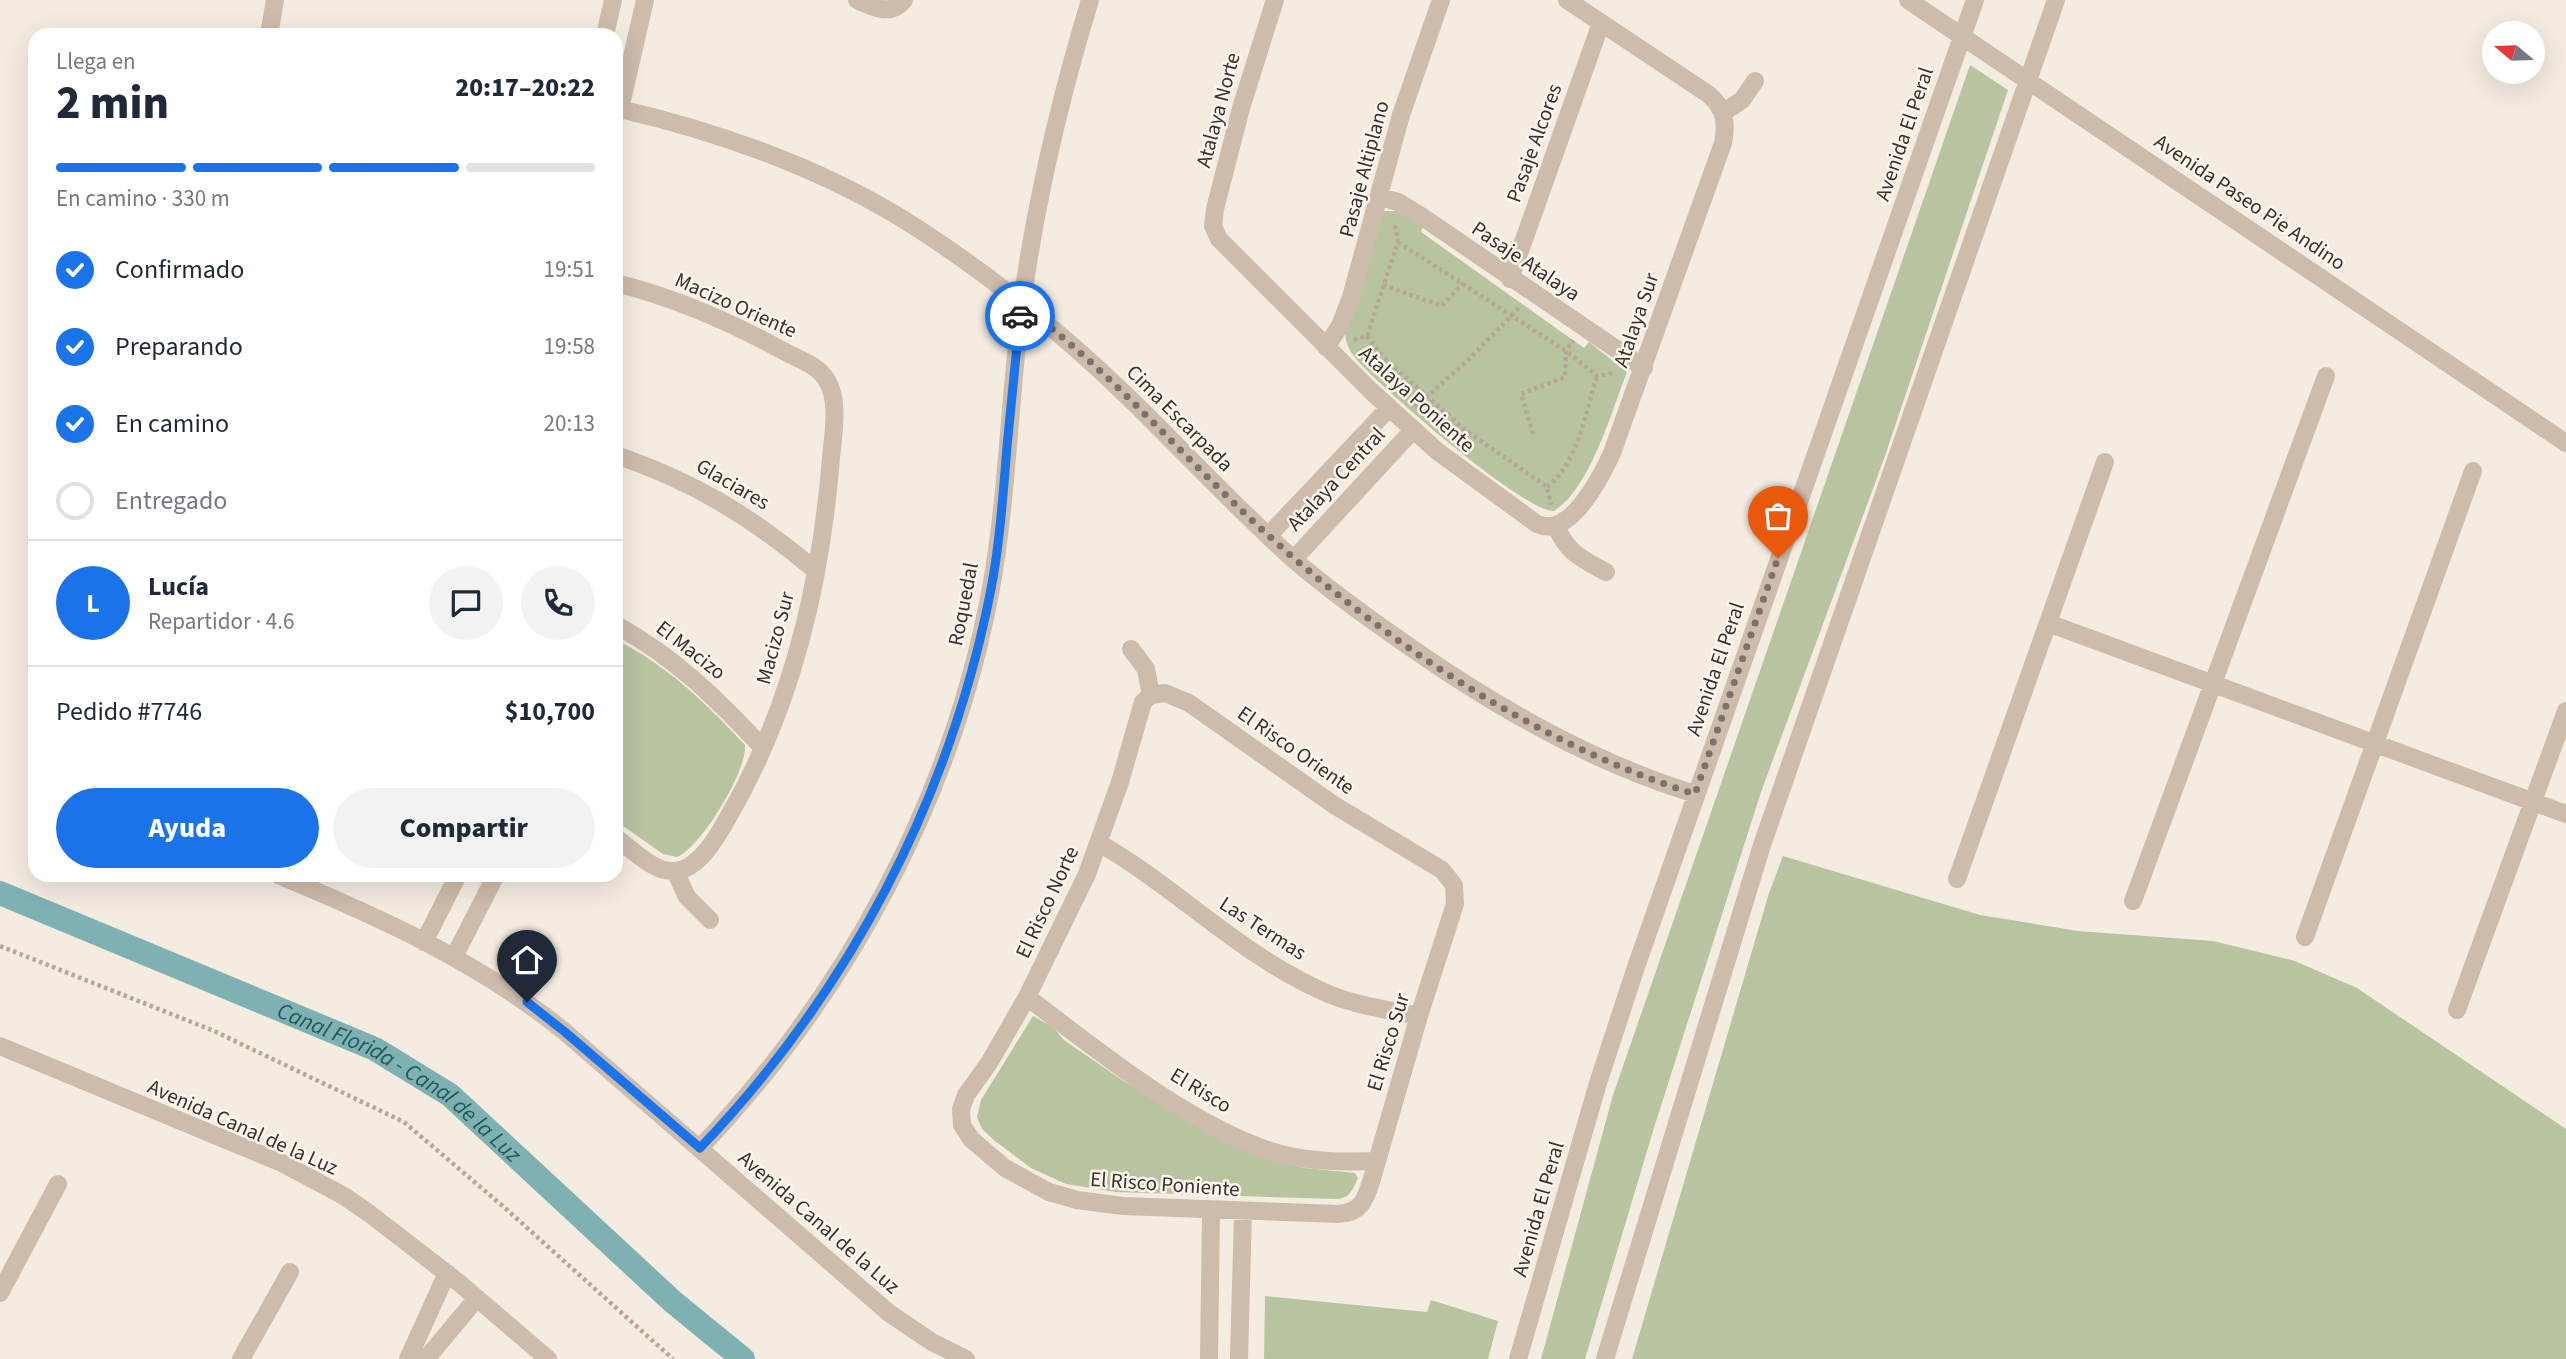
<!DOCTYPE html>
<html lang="es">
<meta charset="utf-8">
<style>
body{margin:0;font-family:"Source Sans 3",sans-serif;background:#f2f2f3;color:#1f2937;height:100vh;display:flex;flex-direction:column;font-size:26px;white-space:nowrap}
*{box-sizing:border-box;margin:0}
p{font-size:23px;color:#747a83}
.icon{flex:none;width:38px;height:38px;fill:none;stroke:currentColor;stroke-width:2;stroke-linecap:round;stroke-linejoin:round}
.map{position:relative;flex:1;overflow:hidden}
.details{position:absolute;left:28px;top:28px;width:595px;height:854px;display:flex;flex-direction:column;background:#fff;border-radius:21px;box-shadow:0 7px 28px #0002}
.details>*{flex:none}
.needle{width:46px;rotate:289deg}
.tools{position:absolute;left:2482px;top:21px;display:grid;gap:14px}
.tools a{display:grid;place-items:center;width:63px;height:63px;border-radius:50%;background:#fff;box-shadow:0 7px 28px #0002;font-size:35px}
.pin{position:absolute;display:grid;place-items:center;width:60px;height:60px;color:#fff;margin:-72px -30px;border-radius:50% 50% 50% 0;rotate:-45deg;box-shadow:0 0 7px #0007}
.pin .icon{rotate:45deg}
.courier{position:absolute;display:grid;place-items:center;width:70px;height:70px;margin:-35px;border:5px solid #1a73e8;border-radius:50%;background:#fff;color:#222;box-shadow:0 2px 9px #0007}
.summary em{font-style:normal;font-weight:800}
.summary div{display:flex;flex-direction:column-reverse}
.summary{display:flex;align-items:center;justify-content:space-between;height:119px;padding:0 28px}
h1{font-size:46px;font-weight:800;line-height:52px}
.bar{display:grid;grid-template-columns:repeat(4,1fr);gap:10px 7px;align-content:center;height:84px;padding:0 28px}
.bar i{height:9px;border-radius:5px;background:#e0e1e3}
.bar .active{background:#1a73e8}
.bar p{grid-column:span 4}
.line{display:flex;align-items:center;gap:18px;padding:0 28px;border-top:2px solid #e0e1e3}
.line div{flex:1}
.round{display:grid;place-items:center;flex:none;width:74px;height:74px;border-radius:37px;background:#f2f2f3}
ol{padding:0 28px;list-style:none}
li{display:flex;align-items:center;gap:21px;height:77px}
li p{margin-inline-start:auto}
li .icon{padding:7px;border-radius:50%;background:#1a73e8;color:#fff;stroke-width:4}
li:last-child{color:#747a83}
li i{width:38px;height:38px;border:4px solid #e0e1e3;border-radius:50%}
.action{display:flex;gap:14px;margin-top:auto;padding:14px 28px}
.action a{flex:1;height:80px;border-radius:42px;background:#1a73e8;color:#fff;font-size:28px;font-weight:800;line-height:80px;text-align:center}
.action a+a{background:#f2f2f3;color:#1f2937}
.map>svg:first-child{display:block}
.green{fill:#b8c4a0}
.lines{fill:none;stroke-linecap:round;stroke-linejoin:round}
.canal{stroke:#7fb0b2;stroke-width:24}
.path{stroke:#b9a596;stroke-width:4.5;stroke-dasharray:3.5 3.5;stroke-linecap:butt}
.minor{stroke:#cdbbac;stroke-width:18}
.done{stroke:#7c716b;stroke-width:7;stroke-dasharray:0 12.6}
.route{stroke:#1a73e8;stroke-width:9}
.labels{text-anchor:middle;stroke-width:5;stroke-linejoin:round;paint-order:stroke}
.street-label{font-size:21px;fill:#3b302b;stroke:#fbf5ee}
.water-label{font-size:23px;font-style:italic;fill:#1f5a5e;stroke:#fbf5ee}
</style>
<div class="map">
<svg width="2566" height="1359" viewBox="0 0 2566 1359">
<rect width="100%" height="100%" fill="#f4ebe1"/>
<path class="green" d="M 1970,65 L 2008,90 L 1885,456 L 1761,792 L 1653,1131 L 1585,1359 L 1541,1359 L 1613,1095 Z
M 1382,211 L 1397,211 L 1423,227 L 1421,232 L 1584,348 L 1589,342 L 1627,372 C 1612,410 1590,489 1554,511 C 1524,512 1380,387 1356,359 C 1348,349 1345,341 1345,329 Z
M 616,640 C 667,665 706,703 745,745 C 748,769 701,848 677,857 L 663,854 L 616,821 Z
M 1783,856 L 1980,915 L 2078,931 L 2213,941 L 2295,961 L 2357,988 L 2566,1129 L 2566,1359 L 1632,1359 L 1769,893 Z
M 1033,1016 L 1053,1027 L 1064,1040 L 1122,1080 L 1215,1136 L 1278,1162 L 1305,1168 L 1355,1173 L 1358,1178 C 1353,1189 1350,1198 1337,1199 L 1116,1192 L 1066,1184 L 1031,1168 L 995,1141 L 982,1129 L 977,1117 L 981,1100 Z
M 1265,1296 L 1427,1312 L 1431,1300 L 1498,1321 L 1488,1359 L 1264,1359 Z"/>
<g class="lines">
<path class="canal" id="s1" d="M 0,893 L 375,1049 L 450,1095 L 672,1301 L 743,1359"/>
<path class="path" d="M 1398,242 L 1566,351 L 1597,376 L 1615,373
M 1383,285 L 1442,306 L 1463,283
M 1367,336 L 1384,358 L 1464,429 L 1547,487 L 1551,505
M 1354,340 L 1367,336 L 1398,242 L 1395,224
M 1415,407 L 1467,361 L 1520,307
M 1533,434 L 1521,394 L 1565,377 L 1566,351 L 1573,340
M 1547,487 C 1578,463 1586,411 1597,376
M 0,946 L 214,1031 L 404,1122 L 505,1208 L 673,1359"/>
<path class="minor" d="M 857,0 C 873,7 891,17 904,0
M 1275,0 L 1241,108 L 1215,209 L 1213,226 L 1219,239 L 1371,391 L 1437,451 L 1537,524 C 1570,539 1601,477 1612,453 L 1723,143 C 1727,122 1725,108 1708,94 L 1567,0
M 1908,0 L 2566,443
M 269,35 L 275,0
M 605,35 L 613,0
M 616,108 C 720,132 827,170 917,228 C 991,276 1062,333 1126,395 C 1182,449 1235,507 1293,559 C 1329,590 1368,618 1407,645 C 1496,707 1591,762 1695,794
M 620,109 L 645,0
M 1724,112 L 1742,100 L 1755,81
M 1380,197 L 1398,202 L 1421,216 L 1644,368
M 1510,279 L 1601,23
M 616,283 C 676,298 733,323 787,353 C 801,360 818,366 826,379 C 840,399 833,435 831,458 C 821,584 791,711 726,821 C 716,839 698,869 675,871 C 654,873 632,849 616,838
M 1326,347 L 1340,326 L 1351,297 L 1401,115 L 1441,0
M 616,455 C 693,481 754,518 816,571
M 1556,526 C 1567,553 1582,559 1606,572
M 1268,536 L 1389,408
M 1294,559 L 1413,430
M 2048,623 L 2566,814
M 616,625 C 676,658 717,699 763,748
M 1131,649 L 1146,669 L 1151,695
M 1165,693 L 1189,703 L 1334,805 L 1442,870 L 1454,885 L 1455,904 L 1419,1016 L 1371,1182 C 1365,1201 1360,1213 1338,1214 L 1123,1206 L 1077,1200 L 1049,1192 L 1005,1168 L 971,1139 L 962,1125 L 961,1109 L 966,1095 L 989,1063 L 1027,997 L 1087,874 L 1120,782 L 1143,702 L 1151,695 Z
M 1099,843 C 1179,889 1244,959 1331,995 C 1359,1006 1389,1010 1419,1016
M 675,871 L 687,897 L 710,920
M 278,875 C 379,917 479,962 565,1032 L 889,1313 L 932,1342 L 966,1359
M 1957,879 L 2105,462
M 2133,901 L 2326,376
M 2305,937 L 2473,471
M 424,942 L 458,875
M 454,957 L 496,875
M 1027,997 C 1097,1050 1196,1131 1281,1154 C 1312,1162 1344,1162 1376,1161
M 2457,1010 L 2566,711
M 0,1046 L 282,1163 L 344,1196 L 370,1214 L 458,1282 L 548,1359
M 700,1148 C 847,993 952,799 991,588 C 1008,494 1009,397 1022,303 C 1036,200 1060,99 1090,0
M 0,1293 L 58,1184
M 241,1359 L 290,1272
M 408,1359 L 447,1273
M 426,1359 L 477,1298
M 1209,1359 L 1211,1211
M 1239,1359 L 1243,1212
M 1518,1359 L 1598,1083 L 1636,967 L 1975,0
M 1605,1359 L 1762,845 L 2056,0"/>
</g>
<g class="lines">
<path class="done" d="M 1020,316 L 1021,305 C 1100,362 1164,436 1234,503 C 1358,624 1529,743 1695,794 L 1778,558"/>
<path class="route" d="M 527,1002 L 565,1032 L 700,1148 C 848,993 950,800 991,589 C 1000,542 1003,494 1007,447 C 1011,403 1016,359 1020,316"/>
</g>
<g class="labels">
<g class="street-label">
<text transform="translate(1218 110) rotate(-75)" y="7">Atalaya Norte</text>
<text transform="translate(1904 134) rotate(-71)" y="7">Avenida El Peral</text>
<text transform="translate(1534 143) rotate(-70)" y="7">Pasaje Alcores</text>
<text transform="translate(1364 169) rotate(-75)" y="7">Pasaje Altiplano</text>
<text transform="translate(2250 202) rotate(34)" y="7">Avenida Paseo Pie Andino</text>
<text transform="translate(1526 261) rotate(34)" y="7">Pasaje Atalaya</text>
<text transform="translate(736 305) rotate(24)" y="7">Macizo Oriente</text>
<text transform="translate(1636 320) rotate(-71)" y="7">Atalaya Sur</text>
<text transform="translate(1417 399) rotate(42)" y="7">Atalaya Poniente</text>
<text transform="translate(1180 418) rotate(45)" y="7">Cima Escarpada</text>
<text transform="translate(1336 479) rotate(-47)" y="7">Atalaya Central</text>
<text transform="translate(733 484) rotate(30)" y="7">Glaciares</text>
<text transform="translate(963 604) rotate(-79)" y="7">Roquedal</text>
<text transform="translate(775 638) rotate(-75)" y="7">Macizo Sur</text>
<text transform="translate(691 650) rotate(38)" y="7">El Macizo</text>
<text transform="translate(1715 669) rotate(-71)" y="7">Avenida El Peral</text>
<text transform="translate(1296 750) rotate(35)" y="7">El Risco Oriente</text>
<text transform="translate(1047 902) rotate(-65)" y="7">El Risco Norte</text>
<text transform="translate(1263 928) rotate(33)" y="7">Las Termas</text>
<text transform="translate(1388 1042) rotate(-73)" y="7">El Risco Sur</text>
<text transform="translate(1201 1090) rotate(31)" y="7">El Risco</text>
<text transform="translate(243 1127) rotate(24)" y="7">Avenida Canal de la Luz</text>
<text transform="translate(1165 1184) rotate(4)" y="7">El Risco Poniente</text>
<text transform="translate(1538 1209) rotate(-74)" y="7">Avenida El Peral</text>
<text transform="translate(819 1222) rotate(41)" y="7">Avenida Canal de la Luz</text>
</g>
<g class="water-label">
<text dy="8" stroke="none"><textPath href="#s1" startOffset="444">Canal Florida - Canal de la Luz</textPath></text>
</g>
</g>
</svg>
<div class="tools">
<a><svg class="needle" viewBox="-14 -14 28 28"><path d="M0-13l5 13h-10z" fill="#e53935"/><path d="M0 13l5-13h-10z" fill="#747a83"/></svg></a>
</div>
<div class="pin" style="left:1778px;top:558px;background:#ea580c"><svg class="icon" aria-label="bag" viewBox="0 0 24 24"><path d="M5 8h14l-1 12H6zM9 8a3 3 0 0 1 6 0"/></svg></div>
<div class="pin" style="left:527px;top:1002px;background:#1f2937"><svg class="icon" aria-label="home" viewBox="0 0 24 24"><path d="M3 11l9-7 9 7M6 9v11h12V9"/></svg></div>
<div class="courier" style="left:1020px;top:316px"><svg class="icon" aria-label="car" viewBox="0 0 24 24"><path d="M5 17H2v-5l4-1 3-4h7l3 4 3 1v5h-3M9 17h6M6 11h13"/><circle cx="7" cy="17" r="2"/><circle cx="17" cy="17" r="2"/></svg></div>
<section class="details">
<div class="summary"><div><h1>2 min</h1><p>Llega en</p></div><em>20:17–20:22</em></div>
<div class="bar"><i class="active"></i><i class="active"></i><i class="active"></i><i></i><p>En camino · 330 m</p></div>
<ol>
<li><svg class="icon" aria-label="check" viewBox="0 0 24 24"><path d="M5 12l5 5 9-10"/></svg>Confirmado<p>19:51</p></li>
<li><svg class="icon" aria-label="check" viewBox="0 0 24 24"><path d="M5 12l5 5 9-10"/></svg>Preparando<p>19:58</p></li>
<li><svg class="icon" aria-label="check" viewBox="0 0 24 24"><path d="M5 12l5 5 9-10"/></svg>En camino<p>20:13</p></li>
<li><i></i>Entregado</li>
</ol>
<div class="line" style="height:126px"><b class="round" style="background:#1a73e8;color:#fff">L</b><div><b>Lucía</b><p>Repartidor · 4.6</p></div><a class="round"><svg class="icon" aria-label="chat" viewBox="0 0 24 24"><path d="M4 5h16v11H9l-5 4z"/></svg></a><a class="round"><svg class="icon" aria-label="phone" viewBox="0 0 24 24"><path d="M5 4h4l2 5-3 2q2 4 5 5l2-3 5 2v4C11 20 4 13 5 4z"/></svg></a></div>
<div class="line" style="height:91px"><div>Pedido #7746</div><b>$10,700</b></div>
<div class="action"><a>Ayuda</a><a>Compartir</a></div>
</section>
</div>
